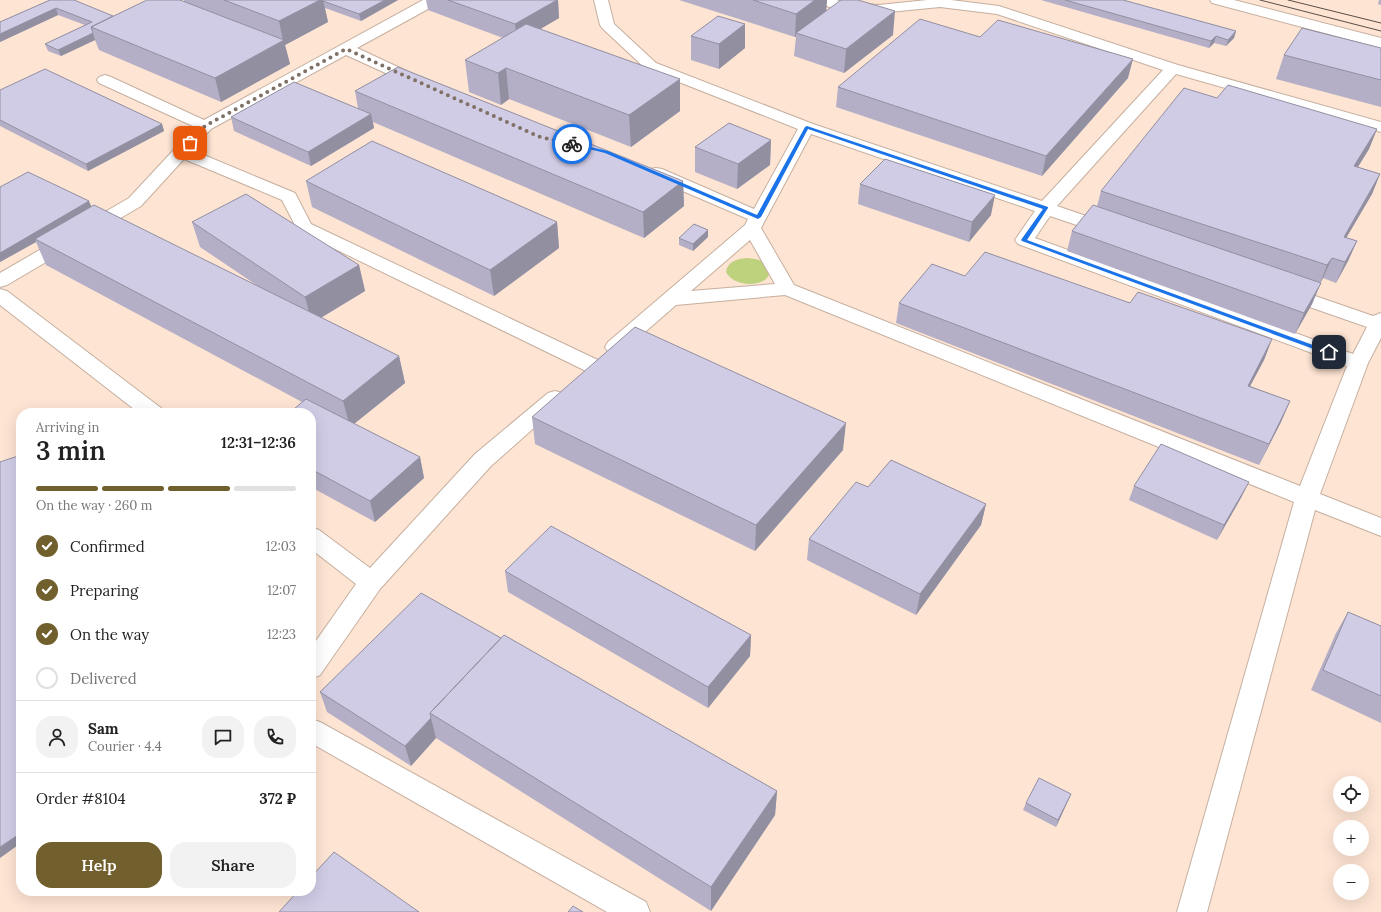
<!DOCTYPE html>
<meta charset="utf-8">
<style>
body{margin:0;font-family:Lora,serif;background:#f2f2f2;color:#222;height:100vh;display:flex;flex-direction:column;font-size:15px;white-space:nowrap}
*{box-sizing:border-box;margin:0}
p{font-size:13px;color:#767676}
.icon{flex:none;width:22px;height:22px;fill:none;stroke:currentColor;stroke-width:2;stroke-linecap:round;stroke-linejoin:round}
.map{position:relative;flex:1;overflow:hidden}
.side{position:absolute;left:16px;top:408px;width:300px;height:488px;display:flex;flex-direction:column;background:#fff;border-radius:16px;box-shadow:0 4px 16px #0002}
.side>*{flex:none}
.fabs{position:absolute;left:1333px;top:776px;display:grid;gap:8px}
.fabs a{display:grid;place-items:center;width:36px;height:36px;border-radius:50%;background:#fff;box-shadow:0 4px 16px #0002;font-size:20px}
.pin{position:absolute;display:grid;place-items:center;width:34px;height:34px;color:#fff;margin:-17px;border-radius:8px;box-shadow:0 2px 6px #0006}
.courier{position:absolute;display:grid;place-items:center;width:40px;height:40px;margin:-20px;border:3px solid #1a73e8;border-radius:50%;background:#fff;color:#222;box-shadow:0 1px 5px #0007}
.overview em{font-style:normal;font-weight:600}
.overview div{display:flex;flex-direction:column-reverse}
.overview{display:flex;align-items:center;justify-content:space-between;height:68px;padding:0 20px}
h1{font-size:26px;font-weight:600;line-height:30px}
.bar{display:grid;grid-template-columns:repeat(4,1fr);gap:6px 4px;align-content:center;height:48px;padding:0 20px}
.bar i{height:5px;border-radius:3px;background:#e0e0e0}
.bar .on{background:#715f2d}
.bar p{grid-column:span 4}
.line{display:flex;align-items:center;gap:10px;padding:0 20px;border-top:1px solid #e0e0e0}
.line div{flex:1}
.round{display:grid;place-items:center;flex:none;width:42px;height:42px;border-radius:16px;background:#f2f2f2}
ol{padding:0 20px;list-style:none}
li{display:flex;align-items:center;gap:12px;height:44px}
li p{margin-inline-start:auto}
li .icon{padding:4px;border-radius:50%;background:#715f2d;color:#fff;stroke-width:4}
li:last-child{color:#767676}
li i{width:22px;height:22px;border:2px solid #e0e0e0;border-radius:50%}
.button{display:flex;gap:8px;margin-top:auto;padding:8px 20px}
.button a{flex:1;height:46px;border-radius:16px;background:#715f2d;color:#fff;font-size:16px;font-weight:600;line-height:46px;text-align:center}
.button a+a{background:#f2f2f2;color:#222}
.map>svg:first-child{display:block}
.green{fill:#bed27e}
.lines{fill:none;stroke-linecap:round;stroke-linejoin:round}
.minor-casing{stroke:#c6af9f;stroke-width:2}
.minor{fill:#fff;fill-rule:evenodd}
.tram{stroke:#5a4e46;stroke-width:1}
.wall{fill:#b4afc6}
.shaded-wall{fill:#928fa1}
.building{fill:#d1cce6;stroke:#928fa1}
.route{fill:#1a73e8}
.done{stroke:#807167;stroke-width:4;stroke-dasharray:0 7.2}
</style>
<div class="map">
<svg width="1381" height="912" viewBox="0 0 1381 912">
<rect width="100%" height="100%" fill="#fde4d3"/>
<path class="green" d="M 747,258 C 754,259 763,259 767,266 C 779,286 735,291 726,272 C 728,261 737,259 747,258 Z"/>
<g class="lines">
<g class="minor-casing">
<path id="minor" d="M 423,0 L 441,0 L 439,3 L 357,48 L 426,80 L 428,83 L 426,86 L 420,88 L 414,86 L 346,55 L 211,129 L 192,150 L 295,193 L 311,224 L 600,361 L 603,366 L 600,371 L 593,373 L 586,371 L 298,231 L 282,200 L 184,159 L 141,206 L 7,285 L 0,287 L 0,273 L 129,198 L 195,127 L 99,83 L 97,80 L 99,77 L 105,75 L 111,77 L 204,120 Z
M 594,0 L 608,0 L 614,24 L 656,63 L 813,124 L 1042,201 L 1163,70 L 997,14 L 940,7 L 879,13 L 845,11 L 815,3 L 813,0 L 836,0 L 846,3 L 879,5 L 927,0 L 951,0 L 999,6 L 1178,65 L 1381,122 L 1381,132 L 1176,74 L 1057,206 L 1115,226 L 1118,230 L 1115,234 L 1109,235 L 1103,234 L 1050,216 L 1035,238 L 1353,354 L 1367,327 L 1278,296 L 1275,292 L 1278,288 L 1285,286 L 1292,288 L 1373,316 L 1381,313 L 1381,338 L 1368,363 L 1320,494 L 1381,518 L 1381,536 L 1315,510 L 1207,912 L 1177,912 L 1294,502 L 785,295 L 676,305 L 622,352 L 615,354 L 608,352 L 605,347 L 608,342 L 745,225 L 748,219 L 650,177 L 647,173 L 650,169 L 656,168 L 662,169 L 754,209 L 798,129 L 646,69 L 602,28 L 600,25 ZM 811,134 L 1035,211 L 1015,240 L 1018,244 L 1347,366 L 1300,486 L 794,285 L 761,228 ZM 750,240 L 775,284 L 691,291 Z
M 1210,0 L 1234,0 L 1381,38 L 1381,48 L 1212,3 Z
M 0,289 L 7,291 L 161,408 L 164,413 L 139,413 L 0,305 Z
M 555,391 L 562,393 L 566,398 L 562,403 L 491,466 L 380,589 L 320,675 L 311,679 L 311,648 L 356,584 L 311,549 L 311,527 L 319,530 L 370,568 L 475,454 L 548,393 Z
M 311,719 L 320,722 L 646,902 L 650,912 L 607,912 L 311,743 Z"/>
</g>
<use href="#minor" class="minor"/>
<path class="tram" d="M 1260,0 L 1381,31
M 1288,0 L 1381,23"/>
</g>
<path class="wall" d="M 50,0 L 113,16 L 181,0 L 184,2 L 184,0 L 398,0 L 361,21 L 325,8 L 328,22 L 285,45 L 290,64 L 221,102 L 99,50 L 95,40 L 61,56 L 48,51 L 45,44 L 85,25 L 58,15 L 0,42 L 0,22 Z
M 426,0 L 558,0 L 559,18 L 540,29 L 680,111 L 631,147 L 509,99 L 501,105 L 469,92 L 465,60 L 503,38 L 428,10 Z
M 679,0 L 827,0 L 826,10 L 893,35 L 844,73 L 794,56 L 796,37 L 795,37 Z
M 1041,0 L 1123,0 L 1236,31 L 1234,38 L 1226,46 L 1214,43 L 1209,48 Z
M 1379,0 L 1381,0 L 1381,5 L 1378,4 Z
M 745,24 L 745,48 L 719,69 L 691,60 L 691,36 Z
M 980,37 L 1128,78 L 1042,176 L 836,107 L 838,87 Z
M 1381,48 L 1381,107 L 1276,79 L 1284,55 Z
M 0,90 L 162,124 L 164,131 L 88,171 L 0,126 Z
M 355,91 L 683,181 L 684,206 L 644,238 L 373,122 L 374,128 L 311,166 L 234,131 L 231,117 L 358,108 Z
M 1217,98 L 1377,129 L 1369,149 L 1358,167 L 1380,174 L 1372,194 L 1346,238 L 1357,241 L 1348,261 L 1336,283 L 1323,278 L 1320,283 L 1312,304 L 1295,334 L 1067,251 L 1072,231 L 1097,206 L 1101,191 Z
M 771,140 L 770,165 L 737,189 L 695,172 L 695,147 Z
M 306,181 L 557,222 L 559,248 L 494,296 L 312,207 Z
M 860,184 L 991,215 L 969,242 L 858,204 Z
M 0,187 L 91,207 L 258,286 L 200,247 L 192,222 L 359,265 L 365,291 L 321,318 L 399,356 L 405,383 L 354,424 L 420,457 L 424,478 L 375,522 L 311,487 L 311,413 L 302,402 L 46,265 L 36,242 L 0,262 Z
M 708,230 L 708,237 L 693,251 L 679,245 L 679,238 Z
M 965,276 L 1130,303 L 1272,339 L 1264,360 L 1250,386 L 1290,401 L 1281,422 L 1259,465 L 896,323 L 899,303 Z
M 532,417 L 843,450 L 755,551 L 535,444 Z
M 1134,486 L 1242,496 L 1217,540 L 1129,500 Z
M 868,487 L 986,504 L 981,525 L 916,615 L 807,560 L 809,539 Z
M 505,571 L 751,635 L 750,656 L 708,708 L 508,592 Z
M 1348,612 L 1381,626 L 1381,723 L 1311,690 L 1336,633 Z
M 501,638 L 777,791 L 775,815 L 711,911 L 436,738 L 411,766 L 327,712 L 320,692 Z
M 1071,794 L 1056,827 L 1023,810 L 1026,803 Z"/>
<path class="shaded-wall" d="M 320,0 L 323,0 L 328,22 L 285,45 L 290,64 L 221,102 L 215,78 L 283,41 L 279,21 Z
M 385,0 L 398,0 L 361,21 L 359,14 Z
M 557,0 L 558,0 L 559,18 L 517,43 L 515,24 Z
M 815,0 L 827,0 L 826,14 L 796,33 L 796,37 L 795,37 L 796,14 Z
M 56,8 L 58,15 L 0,42 L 0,34 Z
M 895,11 L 893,35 L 844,73 L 846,49 Z
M 745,24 L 745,48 L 719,69 L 719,44 Z
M 1236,31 L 1234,38 L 1226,46 L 1228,40 Z
M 93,33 L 95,40 L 61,56 L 58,50 Z
M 1216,36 L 1214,43 L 1209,48 L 1211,41 Z
M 1133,59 L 1128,78 L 1042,176 L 1046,156 Z
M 506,68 L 509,99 L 501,105 L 498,73 Z
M 680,79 L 680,111 L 631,147 L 629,115 Z
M 371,114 L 374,128 L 311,166 L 308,152 Z
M 162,124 L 164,131 L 88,171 L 86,164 Z
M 1377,129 L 1369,149 L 1346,186 L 1354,166 Z
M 771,140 L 770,165 L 737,189 L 738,164 Z
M 1380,174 L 1372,194 L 1335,257 L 1344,237 Z
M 683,181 L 684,206 L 644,238 L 643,212 Z
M 995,195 L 991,215 L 969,242 L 972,222 Z
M 89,201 L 92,208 L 35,239 L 36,242 L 0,262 L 0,253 Z
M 557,222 L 559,248 L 494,296 L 490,270 Z
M 708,230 L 708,237 L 693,251 L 693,244 Z
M 1357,241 L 1348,261 L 1336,283 L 1345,262 Z
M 1332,258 L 1323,278 L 1319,286 L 1327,265 Z
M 359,265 L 365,291 L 312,323 L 305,297 Z
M 1321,283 L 1312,304 L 1295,334 L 1304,313 Z
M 1272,339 L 1264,360 L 1239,407 L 1248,386 Z
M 399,356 L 405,383 L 350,427 L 343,401 Z
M 1290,401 L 1281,422 L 1259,465 L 1269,444 Z
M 846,423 L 843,450 L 755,551 L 756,525 Z
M 420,457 L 424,478 L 375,522 L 370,501 Z
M 1249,482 L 1242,496 L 1217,540 L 1224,525 Z
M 986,504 L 981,525 L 916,615 L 920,594 Z
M 751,635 L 750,656 L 708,708 L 708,687 Z
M 431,718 L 436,738 L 411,766 L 405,746 Z
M 777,791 L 775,815 L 711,911 L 711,887 Z
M 1071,794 L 1068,801 L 1056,827 L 1058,820 Z
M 21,833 L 21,843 L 0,858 L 0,847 Z"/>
<path class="building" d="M 50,0 L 74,0 L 113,16 L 91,27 L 93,33 L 58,50 L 45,44 L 92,22 L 56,8 L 0,34 L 0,22 Z
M 147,0 L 180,0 L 284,40 L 215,78 L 91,27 Z
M 224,0 L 320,0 L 279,21 Z
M 323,0 L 385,0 L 359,14 L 323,1 Z
M 448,0 L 557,0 L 515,24 Z
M 753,0 L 815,0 L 796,14 Z
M 841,0 L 858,0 L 895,11 L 846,49 L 796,33 Z
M 1065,0 L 1123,0 L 1236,31 L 1228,40 L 1216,36 L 1211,41 Z
M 718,16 L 745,24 L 719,44 L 691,36 Z
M 920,19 L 980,37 L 998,20 L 1133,59 L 1046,156 L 838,87 Z
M 526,24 L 680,79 L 629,115 L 506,68 L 498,73 L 465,60 Z
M 1302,28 L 1381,48 L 1381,80 L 1284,55 Z
M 398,67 L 683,181 L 643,212 L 355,91 Z
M 45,69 L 162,124 L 86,164 L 0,120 L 0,90 Z
M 294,82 L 371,114 L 308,152 L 231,117 Z
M 1228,85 L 1377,129 L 1354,166 L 1380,174 L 1344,237 L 1357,241 L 1345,262 L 1332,258 L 1327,265 L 1101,191 L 1184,88 L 1217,98 Z
M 729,123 L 771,140 L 738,164 L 695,147 Z
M 372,141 L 557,222 L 490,270 L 306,181 Z
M 885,159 L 995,195 L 972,222 L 860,184 Z
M 28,172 L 89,201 L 0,253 L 0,187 Z
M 246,194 L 359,265 L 305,297 L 192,222 Z
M 94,205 L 399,356 L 343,401 L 35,239 Z
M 1093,205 L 1321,283 L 1304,313 L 1072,231 Z
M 694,224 L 708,230 L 693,244 L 679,238 Z
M 985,252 L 1130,303 L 1138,292 L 1272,339 L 1248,386 L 1290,401 L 1269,444 L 899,303 L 932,264 L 965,276 Z
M 635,327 L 846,423 L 756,525 L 532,417 Z
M 306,399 L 420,457 L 370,501 L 311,469 L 311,413 L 289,413 Z
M 1161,444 L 1249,482 L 1224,525 L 1134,486 Z
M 21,455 L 21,833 L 0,847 L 0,462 Z
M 891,460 L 986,504 L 920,594 L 809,539 L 856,482 L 868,487 Z
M 551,526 L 751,635 L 708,687 L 505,571 Z
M 421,593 L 501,638 L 430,713 L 431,718 L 405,746 L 320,692 Z
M 1348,612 L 1381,626 L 1381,696 L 1323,670 Z
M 504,635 L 777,791 L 711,887 L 430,713 Z
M 1039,778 L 1071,794 L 1058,820 L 1026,803 Z
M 334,852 L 419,912 L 279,912 L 298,891 L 311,891 L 311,877 Z
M 573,906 L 583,912 L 568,912 Z"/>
<path class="route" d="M 807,126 L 1048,207 L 1048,208 L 1027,240 L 1332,352 L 1327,354 L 1022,241 L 1021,240 L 1043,209 L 808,129 L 761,217 L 758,219 L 605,153 L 569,144 L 572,143 L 608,151 L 757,215 L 805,127 Z"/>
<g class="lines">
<path class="done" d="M 190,143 L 205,126 L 346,49 L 540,137 L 572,144"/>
</g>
</svg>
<div class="fabs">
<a><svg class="icon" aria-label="locate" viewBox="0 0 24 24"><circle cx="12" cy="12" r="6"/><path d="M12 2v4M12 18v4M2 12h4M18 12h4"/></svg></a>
<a>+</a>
<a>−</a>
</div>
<div class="pin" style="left:190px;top:143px;background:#ea580c"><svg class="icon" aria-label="bag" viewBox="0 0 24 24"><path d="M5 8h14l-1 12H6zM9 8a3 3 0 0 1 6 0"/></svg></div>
<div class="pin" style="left:1329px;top:352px;background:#1f2937"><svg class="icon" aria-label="home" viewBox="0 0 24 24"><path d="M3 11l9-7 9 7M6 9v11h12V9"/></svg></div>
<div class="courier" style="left:572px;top:144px"><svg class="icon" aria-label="bike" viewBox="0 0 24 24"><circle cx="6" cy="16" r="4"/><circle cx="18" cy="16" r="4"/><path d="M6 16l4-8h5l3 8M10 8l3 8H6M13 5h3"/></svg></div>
<section class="side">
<div class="overview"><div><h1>3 min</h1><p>Arriving in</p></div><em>12:31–12:36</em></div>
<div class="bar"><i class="on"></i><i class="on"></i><i class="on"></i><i></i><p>On the way · 260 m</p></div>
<ol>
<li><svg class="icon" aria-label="check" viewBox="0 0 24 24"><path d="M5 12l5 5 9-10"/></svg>Confirmed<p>12:03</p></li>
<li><svg class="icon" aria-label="check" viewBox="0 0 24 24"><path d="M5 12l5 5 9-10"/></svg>Preparing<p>12:07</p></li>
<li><svg class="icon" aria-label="check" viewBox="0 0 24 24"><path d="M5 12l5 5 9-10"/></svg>On the way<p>12:23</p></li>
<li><i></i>Delivered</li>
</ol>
<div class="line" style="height:72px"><a class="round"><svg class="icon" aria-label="person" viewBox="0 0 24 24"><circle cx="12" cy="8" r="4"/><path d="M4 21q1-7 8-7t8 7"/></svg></a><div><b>Sam</b><p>Courier · 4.4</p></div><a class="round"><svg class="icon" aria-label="chat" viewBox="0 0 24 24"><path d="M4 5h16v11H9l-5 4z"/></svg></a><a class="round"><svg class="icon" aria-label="phone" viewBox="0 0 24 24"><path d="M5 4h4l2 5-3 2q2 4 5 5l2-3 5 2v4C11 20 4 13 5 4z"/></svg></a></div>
<div class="line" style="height:52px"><div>Order #8104</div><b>372 ₽</b></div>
<div class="button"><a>Help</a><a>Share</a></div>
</section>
</div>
